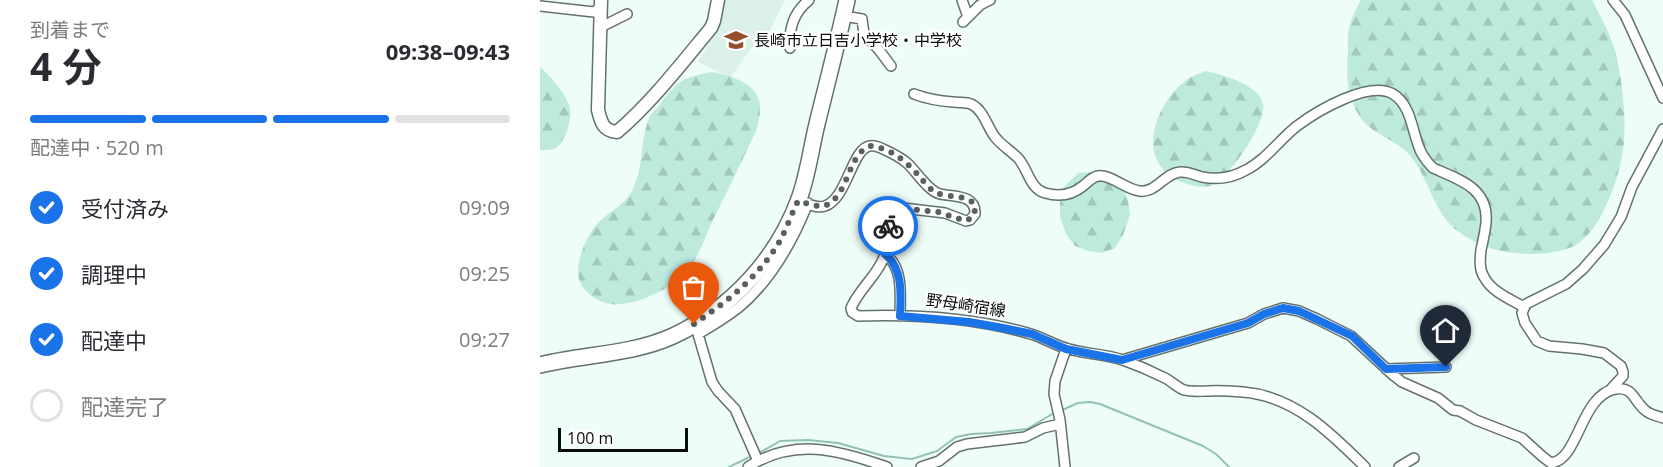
<!DOCTYPE html>
<html lang="ja">
<meta charset="utf-8">
<style>
body{margin:0;font-family:"Open Sans","Noto Sans JP",sans-serif;background:#f7f7f7;color:#2b2b33;height:100vh;display:flex;flex-direction:column;font-size:22px;white-space:nowrap}
*{box-sizing:border-box;margin:0}
p{font-size:20px;color:#7c7c81}
.icon{flex:none;width:33px;height:33px;fill:none;stroke:currentColor;stroke-width:2;stroke-linecap:round;stroke-linejoin:round}
.map{position:relative;flex:1;overflow:hidden}
.drawer{display:flex;flex-direction:column;background:#fff;width:540px}
.drawer>*{flex:none}
.scale{position:absolute;left:18px;bottom:15px;width:130px;box-sizing:border-box;padding-left:6px;border:3px solid #080d0c;border-top:0;font-size:16px;line-height:21px;white-space:nowrap;color:#080d0c;-webkit-text-stroke:4px #fff;paint-order:stroke}
.pin{position:absolute;display:grid;place-items:center;width:51px;height:51px;color:#fff;margin:-62px -26px;border-radius:50% 50% 50% 0;rotate:-45deg;box-shadow:0 0 6px #0007}
.pin .icon{rotate:45deg}
.courier{position:absolute;display:grid;place-items:center;width:60px;height:60px;margin:-30px;border:4px solid #1a73e8;border-radius:50%;background:#fff;color:#222;box-shadow:0 2px 8px #0007}
.summary em{font-style:normal;font-weight:700}
.summary div{display:flex;flex-direction:column-reverse}
.summary{display:flex;align-items:center;justify-content:space-between;height:102px;padding:0 30px}
h1{font-size:39px;font-weight:700;line-height:45px}
.bar{display:grid;grid-template-columns:repeat(4,1fr);gap:9px 6px;align-content:center;height:72px;padding:0 30px}
.bar i{height:8px;border-radius:4px;background:#e1e1e2}
.bar .selected{background:#1a73e8}
.bar p{grid-column:span 4}
ol{padding:0 30px;list-style:none}
li{display:flex;align-items:center;gap:18px;height:66px}
li p{margin-inline-start:auto}
li .icon{padding:6px;border-radius:50%;background:#1a73e8;color:#fff;stroke-width:4}
li:last-child{color:#7c7c81}
li i{width:33px;height:33px;border:3px solid #e1e1e2;border-radius:50%}
main{display:flex;flex:1;min-height:0}
.map>svg:first-child{display:block}
.built{fill:#daf0e9}
.forest{fill:url(#forest-firs)}
.lines{fill:none;stroke-linecap:round;stroke-linejoin:round}
.stream{stroke:#93c1b5;stroke-width:2}
.minor-casing{stroke:#64716d;stroke-width:12}
.tertiary-casing{stroke:#64716d;stroke-width:15}
.primary-casing{stroke:#64716d;stroke-width:18}
.minor{stroke:#fff;stroke-width:9}
.tertiary{stroke:#fff;stroke-width:12}
.primary{stroke:#fff;stroke-width:15}
.done{stroke:#59615f;stroke-width:6;stroke-dasharray:0 10.8}
.route{stroke:#1a73e8;stroke-width:8}
.labels{text-anchor:middle;stroke-width:4.5;stroke-linejoin:round;paint-order:stroke}
.poi-label{font-size:16px;fill:#080d0c;stroke:#fff;text-anchor:start}
.street-label{font-size:16px;fill:#080d0c;stroke:#fff}
</style>
<main>
<section class="drawer">
<div class="summary"><div><h1>4 分</h1><p>到着まで</p></div><em>09:38–09:43</em></div>
<div class="bar"><i class="selected"></i><i class="selected"></i><i class="selected"></i><i></i><p>配達中 · 520 m</p></div>
<ol>
<li><svg class="icon" aria-label="check" viewBox="0 0 24 24"><path d="M5 12l5 5 9-10"/></svg>受付済み<p>09:09</p></li>
<li><svg class="icon" aria-label="check" viewBox="0 0 24 24"><path d="M5 12l5 5 9-10"/></svg>調理中<p>09:25</p></li>
<li><svg class="icon" aria-label="check" viewBox="0 0 24 24"><path d="M5 12l5 5 9-10"/></svg>配達中<p>09:27</p></li>
<li><i></i>配達完了</li>
</ol>
</section>
<div class="map">
<svg width="1123" height="467" viewBox="0 0 1123 467">
<defs>
<pattern id="forest-firs" width="22" height="20" patternUnits="userSpaceOnUse" patternTransform="scale(1.5)"><rect width="22" height="20" fill="#beeade"/><path d="M5 1l3.5 6h-7zM16 11l3.5 6h-7z" fill="#a2c8bd"/></pattern>
</defs>
<rect width="100%" height="100%" fill="#effdf9"/>
<path class="built" d="M 184,0 L 245,0 L 226,38 L 215,43 L 190,78 L 158,62 L 179,25 Z"/>
<path class="forest" d="M 821,0 L 1052,0 C 1061,17 1071,35 1076,54 C 1082,82 1086,112 1084,140 C 1083,170 1061,235 1032,247 C 1022,251 1007,254 996,254 C 966,254 944,250 919,232 C 893,214 889,176 868,153 C 855,140 835,135 823,121 C 807,101 806,76 808,52 C 808,45 807,36 809,29 C 811,19 816,9 821,0 Z
M 0,67 C 11,77 24,91 29,105 C 33,117 26,143 14,149 C 10,150 5,150 0,150 Z
M 665,71 C 681,74 720,85 723,104 C 727,123 688,180 670,186 C 656,189 637,182 627,173 C 597,148 621,97 648,79 C 653,75 660,74 665,71 Z
M 172,72 C 191,76 217,82 220,105 C 221,113 218,122 217,129 C 202,161 187,192 171,224 C 164,241 158,258 146,272 C 134,286 116,294 100,300 C 87,304 72,307 60,301 C 46,294 38,285 38,270 C 39,254 47,236 57,224 C 66,214 79,208 88,197 C 105,174 99,143 109,118 C 111,113 117,109 120,104 C 138,80 142,78 172,72 Z
M 557,172 L 576,178 L 583,187 L 588,200 L 590,215 L 583,235 L 575,248 L 562,253 L 548,251 L 535,246 L 526,234 L 520,217 L 520,200 L 525,186 L 538,173 Z"/>
<g class="lines">
<path class="stream" d="M 520,411 L 538,403 L 550,402 L 560,404 L 663,446 L 676,454 L 689,467
M 219,453 L 240,441 L 268,440 L 298,443 L 344,456 L 372,459 L 397,451 L 416,437 L 431,434 L 451,433 L 487,429 L 514,413
M 189,467 L 214,455"/>
<g class="minor-casing">
<path id="minor" d="M 422,0 L 428,17
M 1073,0 L 1085,15 L 1123,98
M 0,6 L 54,12 L 61,7
M 303,16 L 322,19 L 324,34 L 339,50 L 351,66
M 423,22 L 440,5 L 450,0
M 61,27 L 87,14
M 250,48 C 249,29 253,13 269,0
M 374,94 C 387,99 399,101 413,102 C 420,103 426,102 431,104 C 444,110 447,127 455,137 C 461,145 471,151 478,158 C 488,169 490,189 505,193 C 519,197 532,195 543,186 C 548,182 552,177 558,176 C 571,174 586,190 600,191 C 616,193 625,173 640,172 C 648,171 654,175 662,177 C 677,180 692,178 706,170 C 726,160 740,139 757,126 C 777,111 829,80 853,94 C 873,106 872,136 882,154 C 885,159 889,164 893,168 C 920,180 949,188 946,223 C 945,232 943,241 941,250 C 940,259 939,269 944,277 C 952,292 970,299 984,307
M 258,201 C 266,203 277,209 285,206 C 307,199 312,148 330,146 C 334,145 339,147 343,149 C 352,153 360,157 367,163 C 376,171 388,191 400,194 C 413,197 436,194 435,214 L 430,220 L 426,221 L 405,213 L 363,208 C 342,212 350,242 344,257 C 337,276 319,289 311,308 L 312,312 L 318,316 C 375,314 436,318 491,334 C 504,338 516,346 529,349 C 546,354 565,354 583,360 C 597,365 611,371 625,378 C 631,381 637,387 644,390 C 652,392 659,391 667,391 C 679,390 691,391 703,392 C 754,396 791,433 825,467
M 345,254 C 364,268 360,295 360,316
M 582,360 L 708,323 L 724,314 L 743,308 L 759,311 L 777,319 L 811,336 L 853,375 L 862,382 L 898,398 L 913,410 L 920,411 L 936,420 L 982,438 L 1003,457 L 1011,463 C 1039,460 1040,396 1075,389 C 1094,386 1093,401 1106,411 C 1111,415 1118,416 1123,418
M 846,369 L 906,367
M 1070,390 L 1083,376 L 1083,372 L 1081,366 L 1064,353 L 1042,349 L 1009,346 L 997,341 L 985,323 L 982,313 L 986,304 L 1026,284 L 1043,269 L 1064,245 L 1081,217 L 1092,187 L 1123,129
M 218,461 L 195,409 L 178,391 L 172,382 L 158,334 C 172,326 185,318 198,308 C 231,281 252,243 268,203
M 208,467 C 254,437 299,450 347,467
M 381,467 L 399,461 L 417,447 L 427,444 L 485,437 L 503,428 L 520,424
M 525,467 L 520,420 L 514,394 L 515,381 L 526,349
M 859,467 L 874,458"/>
</g>
<g class="tertiary-casing">
<path id="tertiary" d="M 61,0 L 58,110 C 61,122 63,131 77,132 C 112,102 141,64 171,28 L 174,21 L 178,0"/>
</g>
<g class="primary-casing">
<path id="primary" d="M 0,365 C 44,354 91,355 133,336 C 191,309 237,259 259,199 C 268,175 271,148 277,124 C 287,83 298,41 307,0"/>
</g>
<use href="#minor" class="minor"/>
<use href="#tertiary" class="tertiary"/>
<use href="#primary" class="primary"/>
</g>
<g class="lines">
<path class="done" d="M 154,324 C 188,301 220,276 241,239 C 247,227 252,213 258,201 L 281,207 C 310,199 305,158 329,146 C 350,147 367,162 380,177 C 385,183 391,191 397,193 C 410,199 443,192 433,217 L 426,221 L 398,212 L 369,209 L 357,209 L 350,216 L 348,226"/>
<path class="route" d="M 348,226 L 345,254 C 363,268 361,295 360,316 L 429,322 L 463,328 L 492,334 L 526,349 L 582,360 L 708,323 L 724,314 L 743,308 L 759,311 L 812,336 L 846,369 L 906,367"/>
</g>
<defs>
<g id="school-bare" transform="scale(1.8)"><path d="M0-5L7-2L0 1L-7-2ZM-4 1L0 2.5L4 1V4Q0 6-4 4Z" fill="#954d2a" stroke="#fff" stroke-width="2.5" paint-order="stroke"/></g>
</defs>
<g fill-rule="evenodd">
<use href="#school-bare" x="196" y="40"/>
</g>
<g class="labels">
<g class="poi-label">
<text x="214" y="46">長崎市立日吉小学校・中学校</text>
</g>
<g class="street-label">
<text transform="translate(426 305) rotate(8)" y="6">野母崎宿線</text>
</g>
</g>
</svg>
<div class="scale">100 m</div>
<div class="pin" style="left:154px;top:324px;background:#ea580c"><svg class="icon" aria-label="bag" viewBox="0 0 24 24"><path d="M5 8h14l-1 12H6zM9 8a3 3 0 0 1 6 0"/></svg></div>
<div class="pin" style="left:906px;top:367px;background:#1f2937"><svg class="icon" aria-label="home" viewBox="0 0 24 24"><path d="M3 11l9-7 9 7M6 9v11h12V9"/></svg></div>
<div class="courier" style="left:348px;top:226px"><svg class="icon" aria-label="bike" viewBox="0 0 24 24"><circle cx="6" cy="16" r="4"/><circle cx="18" cy="16" r="4"/><path d="M6 16l4-8h5l3 8M10 8l3 8H6M13 5h3"/></svg></div>
</div>
</main>
